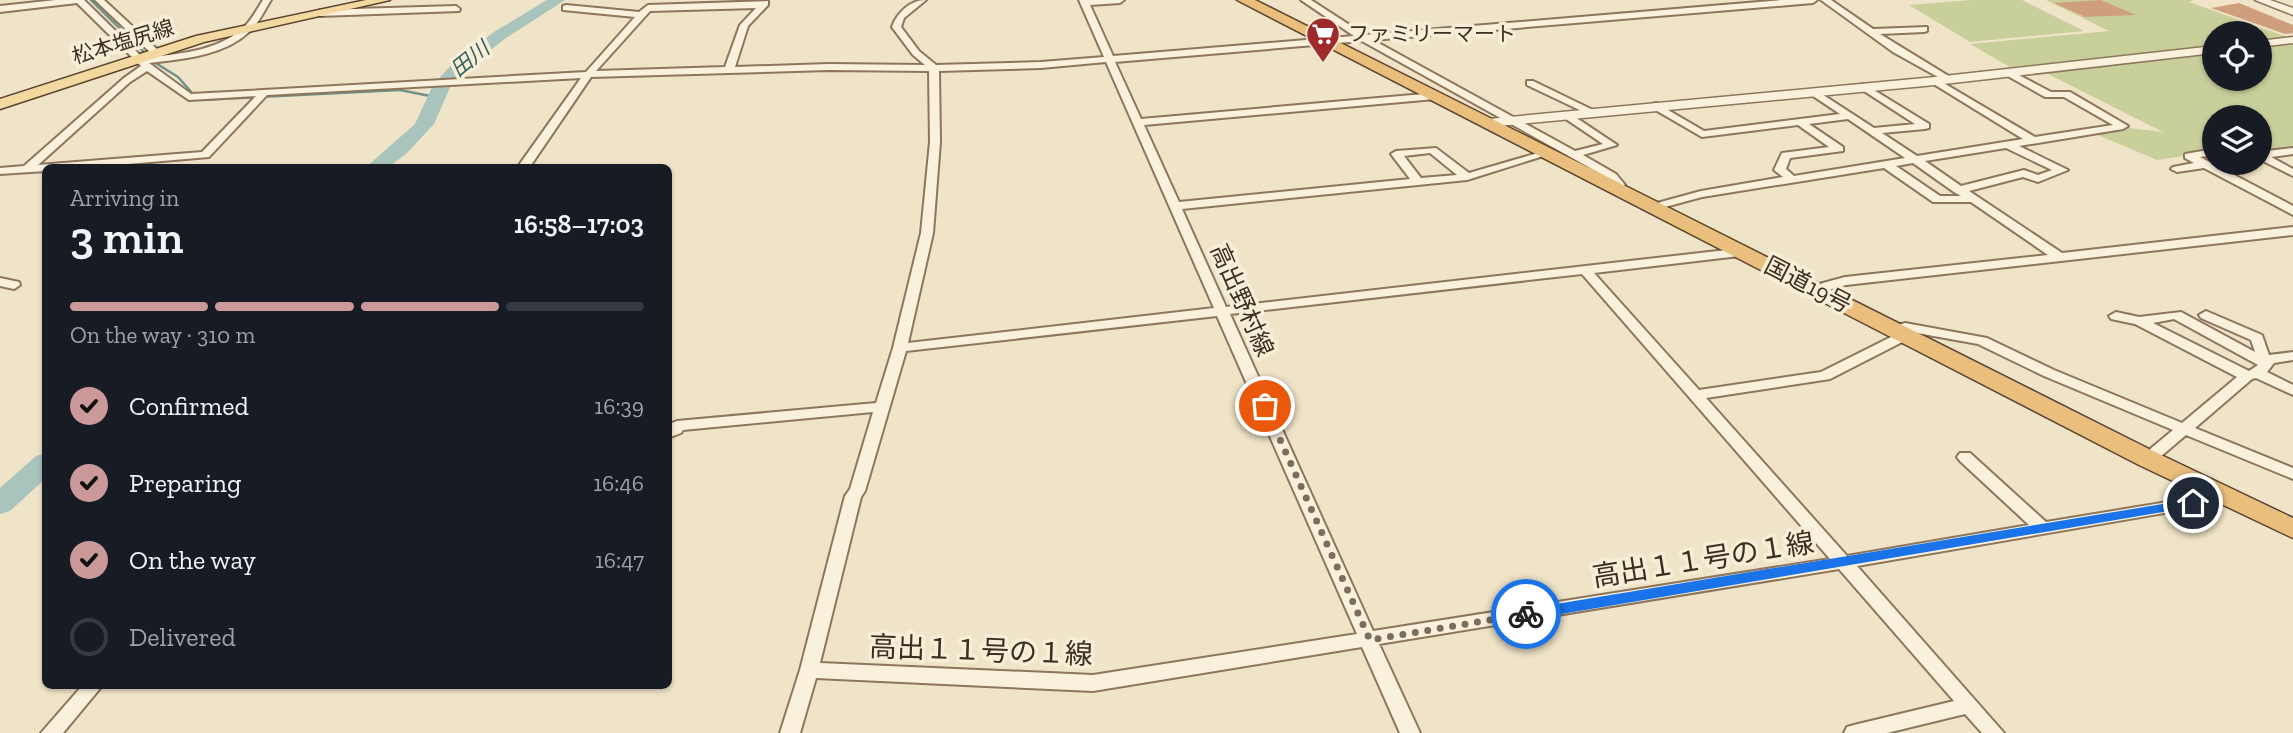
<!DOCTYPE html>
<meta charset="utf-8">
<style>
body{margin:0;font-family:"Zilla Slab","Noto Sans JP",serif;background:#20242c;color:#f1f3f6;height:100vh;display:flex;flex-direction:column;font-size:26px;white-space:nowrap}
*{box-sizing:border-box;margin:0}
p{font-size:23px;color:#9ea1a6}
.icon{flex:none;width:38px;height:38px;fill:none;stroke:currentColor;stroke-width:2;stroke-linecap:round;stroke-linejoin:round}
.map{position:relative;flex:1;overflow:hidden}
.side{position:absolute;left:42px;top:164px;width:630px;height:525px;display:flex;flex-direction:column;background:#171b24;border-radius:10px;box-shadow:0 2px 5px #0004}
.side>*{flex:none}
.fabs{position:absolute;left:2202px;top:21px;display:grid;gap:14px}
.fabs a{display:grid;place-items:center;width:70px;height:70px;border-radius:50%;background:#171b24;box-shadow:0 2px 5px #0004;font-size:35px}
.pin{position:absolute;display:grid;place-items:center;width:60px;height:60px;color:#fff;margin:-30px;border:4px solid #fff;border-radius:50%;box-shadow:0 2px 7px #0007}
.courier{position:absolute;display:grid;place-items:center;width:70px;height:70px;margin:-35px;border:5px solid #1a73e8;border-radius:50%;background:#fff;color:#222;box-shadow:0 2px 9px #0007}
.overview em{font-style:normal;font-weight:600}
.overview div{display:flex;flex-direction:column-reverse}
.overview{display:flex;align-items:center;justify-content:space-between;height:119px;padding:0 28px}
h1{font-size:46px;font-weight:600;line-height:52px}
.bar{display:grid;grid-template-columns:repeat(4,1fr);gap:10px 7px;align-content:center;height:84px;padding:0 28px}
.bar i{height:9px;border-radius:5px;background:#363941}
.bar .current{background:#cc999b}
.bar p{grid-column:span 4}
ol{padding:0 28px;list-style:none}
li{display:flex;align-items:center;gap:21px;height:77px}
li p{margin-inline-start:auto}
li .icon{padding:7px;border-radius:50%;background:#cc999b;color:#111;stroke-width:4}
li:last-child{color:#9ea1a6}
li i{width:38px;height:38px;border:4px solid #363941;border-radius:50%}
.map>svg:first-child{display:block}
.green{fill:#c9cf9b;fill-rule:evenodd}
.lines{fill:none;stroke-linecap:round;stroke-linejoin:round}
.stream{stroke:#6f938a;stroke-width:2.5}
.river{fill:#a9c4bc;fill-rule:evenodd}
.building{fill:#cf9f7d}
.minor-casing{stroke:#8d765c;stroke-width:4}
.tertiary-casing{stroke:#8d765c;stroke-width:3}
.primary-casing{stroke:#5b4430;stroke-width:3}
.trunk-casing{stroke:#5b4430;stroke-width:3}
.minor{fill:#faf1dc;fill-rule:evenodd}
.tertiary{fill:#faf1dc;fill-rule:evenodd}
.primary{fill:#f3d9a0;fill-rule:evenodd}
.trunk{fill:#eabe7c;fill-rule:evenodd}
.route{fill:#1a73e8}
.done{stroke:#7c6e5b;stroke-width:7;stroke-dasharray:0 12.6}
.labels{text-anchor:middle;stroke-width:7;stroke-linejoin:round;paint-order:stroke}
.far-poi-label{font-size:21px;fill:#3d2e20;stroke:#f7eed8;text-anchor:start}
.far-street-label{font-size:21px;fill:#3d2e20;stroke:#f7eed8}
.far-water-label{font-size:21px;font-style:italic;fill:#2f5d5a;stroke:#f7eed8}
.street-label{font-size:24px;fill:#3d2e20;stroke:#f7eed8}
.near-street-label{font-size:28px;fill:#3d2e20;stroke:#f7eed8}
</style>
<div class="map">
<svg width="2293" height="733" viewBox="0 0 2293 733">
<rect width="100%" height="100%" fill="#f0e4c8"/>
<path class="green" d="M 1971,0 L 2022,0 L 2084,31 L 1970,42 L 1909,5 Z
M 2046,0 L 2194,0 L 2189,2 L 2293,39 L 2293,150 L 2259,154 L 2259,117 L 2214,117 L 2214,151 L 2157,160 L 2093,133 L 2128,128 L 2163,132 L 2030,65 L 2010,67 L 1970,44 L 2109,31 ZM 2214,33 L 2259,33 L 2259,79 L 2214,79 Z"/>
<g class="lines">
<path class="stream" d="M 91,0 L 154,62 L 178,77 L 193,94
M 199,100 L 400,90 L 435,97"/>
<path class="river" d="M 547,0 L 565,0 L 506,38 L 466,69 L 451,85 L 434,124 L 406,154 L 387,168 L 365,168 L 415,124 L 433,85 L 454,62 L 494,32 Z
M 46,453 L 46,478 L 10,511 L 0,514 L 0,488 L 36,456 Z"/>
</g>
<path class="building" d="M 2101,0 L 2136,15 L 2085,17 L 2054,3 Z
M 2239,3 L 2293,25 L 2293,33 L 2285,34 L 2211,8 Z"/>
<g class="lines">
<g class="minor-casing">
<path id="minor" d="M 56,0 L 84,0 L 143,58 C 176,54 217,52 243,28 C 252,20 257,9 263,0 L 271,0 C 264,11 259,23 249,32 C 223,56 183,59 149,63 L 191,94 L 586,72 L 635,17 L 563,10 L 563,6 L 566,5 L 639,12 L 648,5 L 768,1 L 768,5 L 748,26 L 735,67 L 829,64 L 925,65 L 913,55 L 892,27 C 897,13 910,0 926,0 L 904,18 L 901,27 L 919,51 L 936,65 L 1041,62 L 1104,57 L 1079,0 L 1124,0 L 1120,3 L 1090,5 L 1113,56 L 1354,36 L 1301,0 L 1311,0 L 1365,35 L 1782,0 L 1817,0 L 1813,3 L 1373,40 L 1575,151 L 1603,144 L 1560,115 L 1569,113 L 1617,145 L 1583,155 L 1616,174 L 1625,185 L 1615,191 L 1609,188 L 1613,184 L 1608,178 L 1362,41 L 1115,62 L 1141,119 L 1435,93 L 1440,96 L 1435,99 L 1144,125 L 1179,202 L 1410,179 L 1391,154 L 1396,151 L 1436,148 L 1469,173 L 1548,150 L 1553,153 L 1467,180 L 1182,209 L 1226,307 L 1744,248 L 1748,249 L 1750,252 L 1748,255 L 1594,273 L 1699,390 L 1821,372 L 1897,334 L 1889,330 L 1891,327 L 1905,323 L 1987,338 L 2054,370 L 2182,423 L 2237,377 L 2135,324 L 2111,319 L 2109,316 L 2116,312 L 2139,317 L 2181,312 L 2255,352 L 2251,340 L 2201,318 L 2199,315 L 2206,311 L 2262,335 L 2269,355 L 2293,352 L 2293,360 L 2274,363 L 2267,372 L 2293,385 L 2293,395 L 2256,378 L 2252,379 L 2195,428 L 2293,468 L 2293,479 L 2186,435 L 2153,463 L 2143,463 L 2140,459 L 2143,455 L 2173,430 L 2044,376 L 1978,344 L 1906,331 L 1912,335 L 1910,338 L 1830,379 L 1706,398 L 1847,556 L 2029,525 L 1960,461 L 1957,457 L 1960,453 L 1970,453 L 2046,522 L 2228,492 L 2234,493 L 2236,497 L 2234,501 L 2228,502 L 1857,566 L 2004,733 L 1982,733 L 1965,714 L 1887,733 L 1844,733 L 1847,727 L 1854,725 L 1954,701 L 1839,569 L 1379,644 L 1420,733 L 1400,733 L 1362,647 L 1093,691 L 816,678 L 800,733 L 780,733 L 800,670 L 845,496 L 850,489 L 873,412 L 683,430 L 681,433 L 668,438 L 668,427 L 672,423 L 677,421 L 876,403 L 893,348 L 921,233 L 930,142 L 929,71 L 829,70 L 591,77 L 529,168 L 517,168 L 581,78 L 267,95 L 209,157 L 81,168 L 46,168 L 46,171 L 0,174 L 0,168 L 24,166 L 124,78 L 141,66 L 77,3 L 0,12 L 0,6 ZM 756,8 L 740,25 L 725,67 L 596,71 L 650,11 ZM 1106,62 L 1214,308 L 908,343 L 933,233 L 940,142 L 939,71 L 1041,68 ZM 147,71 L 189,100 L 256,96 L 202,152 L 38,165 L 130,82 ZM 1430,153 L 1457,175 L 1421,178 L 1404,156 ZM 1582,274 L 1830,559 L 1373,631 L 1230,314 ZM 1217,316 L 1357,634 L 1093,675 L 820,663 L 861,497 L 865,491 L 906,351 ZM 2174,319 L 2258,365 L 2249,371 L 2153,323 Z
M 95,0 L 104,0 L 159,51 L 159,55 L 153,55 Z
M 1821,0 L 1831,0 L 1873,29 L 1927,27 L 1927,31 L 1924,32 L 1880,34 L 1955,80 L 1947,82 L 1893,52 Z
M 456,6 L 460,9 L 459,11 L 320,16 L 316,13 L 320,10 Z
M 2009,70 L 2051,92 L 2070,92 L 2128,126 L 2123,129 L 2019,146 L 2068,170 L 2038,182 L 2023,177 L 1969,191 L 2062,253 L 2293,227 L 2293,235 L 1846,285 L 1817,293 L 1811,289 L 1812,286 L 1845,277 L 2048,255 L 1971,202 L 1933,202 L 1884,168 L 1702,197 L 1654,210 L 1648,207 L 1650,205 L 1701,191 L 1783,177 L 1774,170 L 1782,153 L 1829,147 L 1798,125 L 1702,137 L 1652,108 L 1652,104 L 1656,103 L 1704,131 L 1840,114 L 1810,94 L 1809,92 L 1814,89 L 1874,128 L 1915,124 L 1861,89 L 1861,85 L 1864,84 L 1929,124 L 1929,128 L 1925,129 L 1882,133 L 1917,156 L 2023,139 L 1932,83 L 1930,81 L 1935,78 L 2035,137 L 2113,125 L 2064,97 L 2045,97 L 2006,75 L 2006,71 ZM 1848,119 L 1905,158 L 1794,176 L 1786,169 L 1790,158 L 1843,151 L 1843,147 L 1809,124 ZM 2006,148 L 2052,170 L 2038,175 L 2024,170 L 1961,186 L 1925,161 ZM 1913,163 L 1954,192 L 1961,196 L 1940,196 L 1896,166 Z
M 1527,81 L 1533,81 L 1597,112 L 1588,114 L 1527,85 Z
M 2293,148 L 2293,154 L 2271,157 L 2293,169 L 2293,176 L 2259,159 L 2259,152 Z
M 2214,149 L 2214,155 L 2200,157 L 2293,206 L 2293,215 L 2204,168 L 2177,172 L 2171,169 L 2173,167 L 2194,163 L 2185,158 L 2185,154 Z
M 0,278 L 19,282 L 20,285 L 14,289 L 0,286 Z
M 82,686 L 102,686 L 63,733 L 41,733 Z"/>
</g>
<g class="tertiary-casing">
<path id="tertiary" d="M 2255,0 L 2270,0 L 2293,8 L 2293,15 Z
M 2293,37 L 2293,43 L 2259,47 L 2259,41 Z
M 2214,46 L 2214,53 L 1935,85 L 1488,127 L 1482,123 L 1488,119 L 1935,77 Z"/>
</g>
<g class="primary-casing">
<path id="primary" d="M 366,0 L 390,0 L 204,42 L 0,109 L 0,99 L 196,36 Z"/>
</g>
<g class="trunk-casing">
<path id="trunk" d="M 1237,0 L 1255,0 L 2157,453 L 2293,518 L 2293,538 L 2139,465 Z"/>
</g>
<use href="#minor" class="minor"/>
<use href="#tertiary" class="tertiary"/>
<use href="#primary" class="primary"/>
<use href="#trunk" class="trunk"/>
</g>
<path class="route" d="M 2193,499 L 2199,503 L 2198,506 L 1526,620 L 1519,614 L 1526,609 Z"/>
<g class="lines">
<path class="done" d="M 1265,406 L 1370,640 L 1526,614"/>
</g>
<defs>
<g id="supermarket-pin" transform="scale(1.75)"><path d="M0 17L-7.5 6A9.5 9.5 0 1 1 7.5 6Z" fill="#9e2a2b" stroke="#f7eed8"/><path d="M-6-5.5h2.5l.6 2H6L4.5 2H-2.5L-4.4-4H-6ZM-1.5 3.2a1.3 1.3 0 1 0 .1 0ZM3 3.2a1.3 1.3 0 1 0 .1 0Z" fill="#fff"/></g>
</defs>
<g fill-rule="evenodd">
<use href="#supermarket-pin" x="1323" y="34"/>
</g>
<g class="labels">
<g class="far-poi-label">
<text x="1348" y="41">ファミリーマート</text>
</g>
<g class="far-street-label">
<text transform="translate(123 42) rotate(-17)" y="7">松本塩尻線</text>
</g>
<g class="far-water-label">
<text transform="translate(470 59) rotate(-39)" y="7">田川</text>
</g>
<g class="street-label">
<text transform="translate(1808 285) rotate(27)" y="8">国道19号</text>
<text transform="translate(1242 300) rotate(66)" y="8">高出野村線</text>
</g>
<g class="near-street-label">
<text transform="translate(1703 559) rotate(-9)" y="10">高出１１号の１線</text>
<text transform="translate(981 650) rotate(2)" y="10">高出１１号の１線</text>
</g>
</g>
</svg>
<div class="fabs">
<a><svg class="icon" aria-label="locate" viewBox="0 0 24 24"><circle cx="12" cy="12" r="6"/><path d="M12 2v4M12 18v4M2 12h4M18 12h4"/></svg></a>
<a><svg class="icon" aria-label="layers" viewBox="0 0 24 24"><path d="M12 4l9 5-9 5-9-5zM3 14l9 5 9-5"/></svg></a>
</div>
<div class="pin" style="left:1265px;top:406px;background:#ea580c"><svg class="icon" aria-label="bag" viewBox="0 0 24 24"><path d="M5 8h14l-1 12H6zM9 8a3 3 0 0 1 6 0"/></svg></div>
<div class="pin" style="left:2193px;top:503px;background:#1f2937"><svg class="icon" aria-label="home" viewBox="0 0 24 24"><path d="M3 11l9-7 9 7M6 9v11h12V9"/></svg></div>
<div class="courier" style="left:1526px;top:614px"><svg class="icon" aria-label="bike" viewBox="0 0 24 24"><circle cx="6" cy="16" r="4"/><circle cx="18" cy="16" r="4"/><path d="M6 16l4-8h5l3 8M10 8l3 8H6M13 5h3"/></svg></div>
<section class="side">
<div class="overview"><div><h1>3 min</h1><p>Arriving in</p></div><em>16:58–17:03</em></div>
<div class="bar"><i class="current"></i><i class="current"></i><i class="current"></i><i></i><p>On the way · 310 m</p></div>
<ol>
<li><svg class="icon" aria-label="check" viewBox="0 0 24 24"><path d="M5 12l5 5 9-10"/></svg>Confirmed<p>16:39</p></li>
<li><svg class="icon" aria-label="check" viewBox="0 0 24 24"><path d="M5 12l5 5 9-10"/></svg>Preparing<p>16:46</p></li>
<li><svg class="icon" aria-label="check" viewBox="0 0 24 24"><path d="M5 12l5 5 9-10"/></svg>On the way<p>16:47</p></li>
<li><i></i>Delivered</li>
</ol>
</section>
</div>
